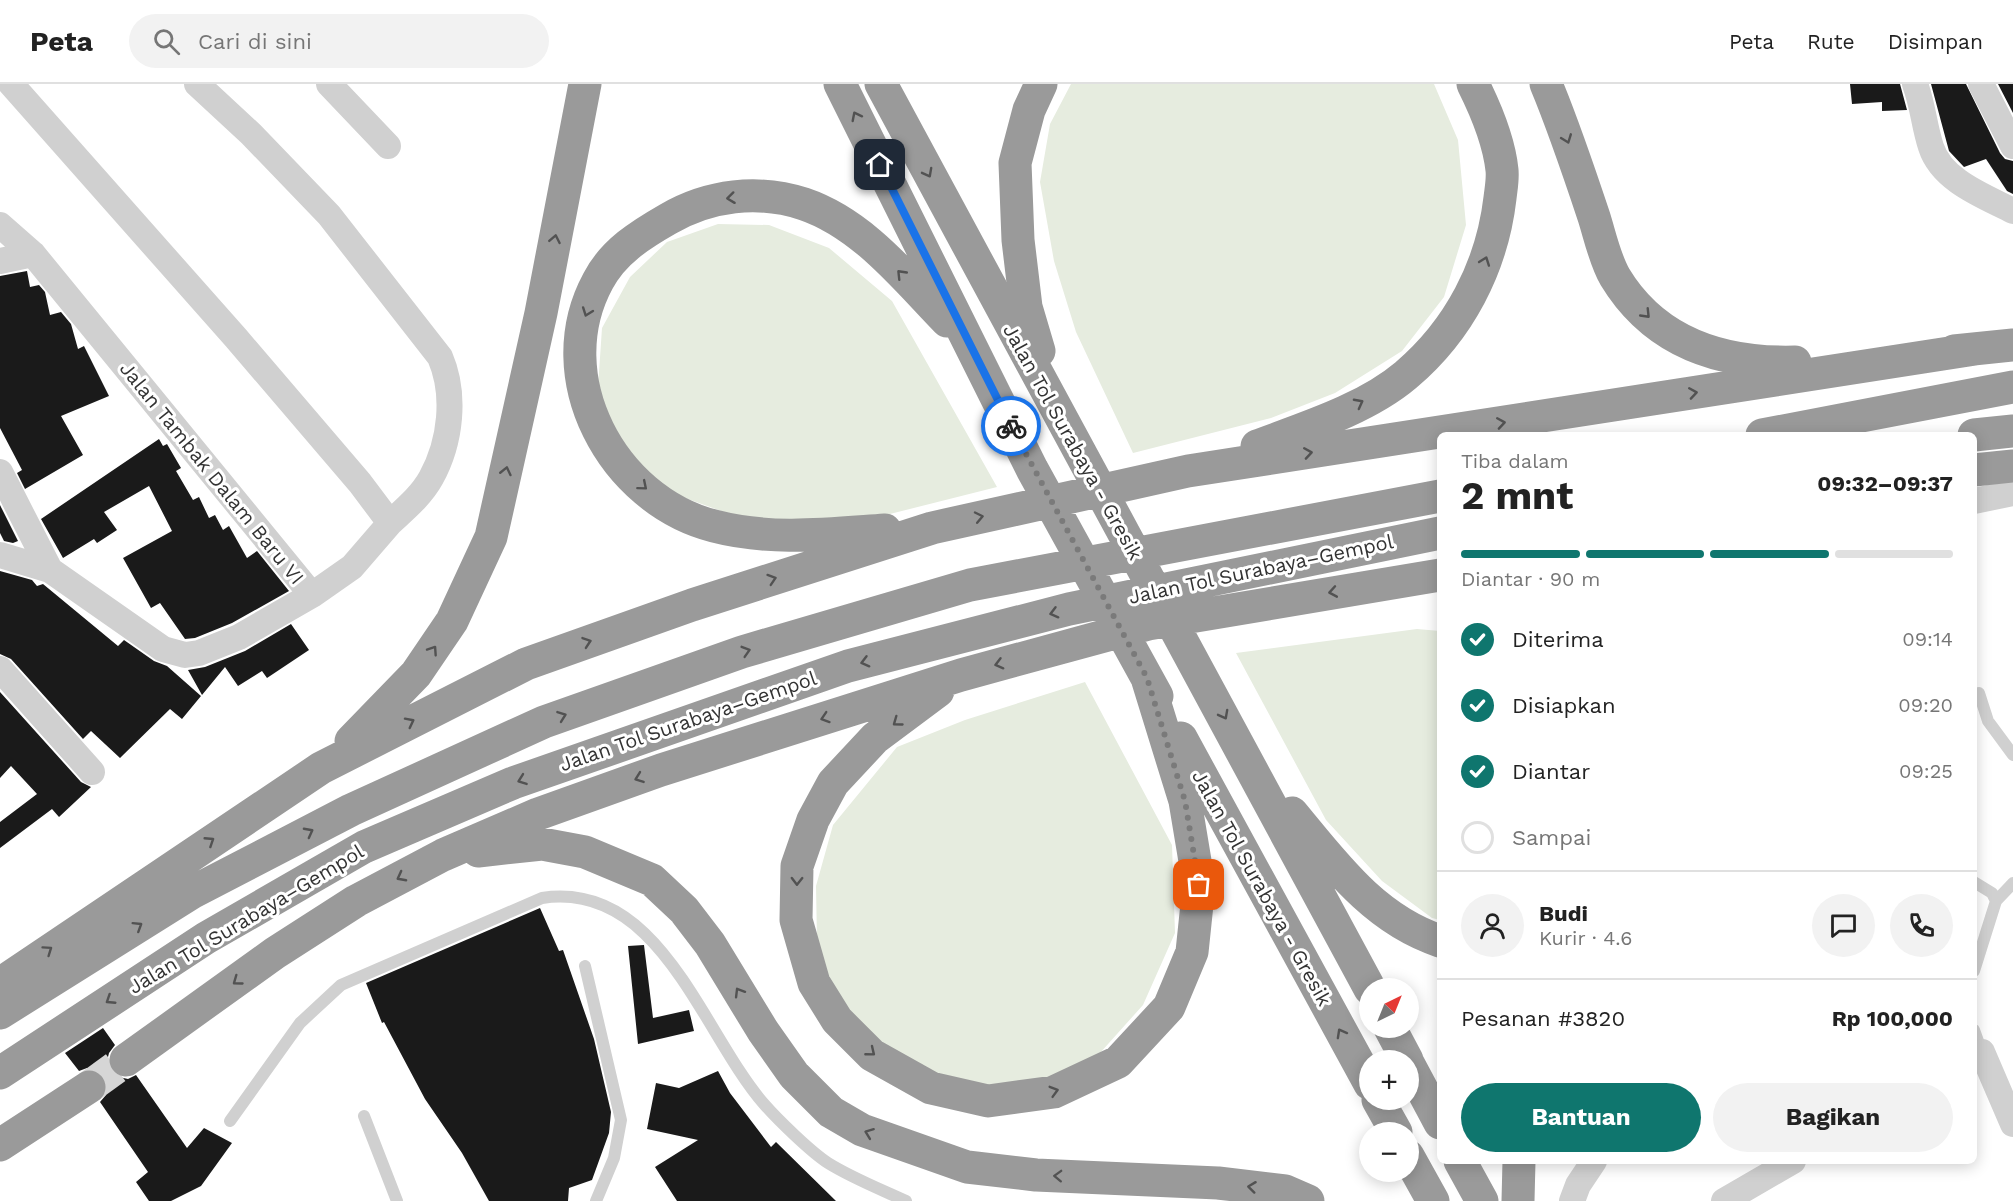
<!DOCTYPE html>
<html lang="id">
<meta charset="utf-8">
<style>
body{margin:0;font-family:"Work Sans",sans-serif;background:#f2f2f2;color:#222;height:100vh;display:flex;flex-direction:column;font-size:22px;white-space:nowrap}
*{box-sizing:border-box;margin:0}
p{font-size:20px;color:#767676}
.icon{flex:none;width:33px;height:33px;fill:none;stroke:currentColor;stroke-width:2;stroke-linecap:round;stroke-linejoin:round}
.map{position:relative;flex:1;overflow:hidden}
.details{position:absolute;left:1437px;top:348px;width:540px;height:732px;display:flex;flex-direction:column;background:#fff;border-radius:9px;box-shadow:0 3px 15px #0003}
.details>*{flex:none}
.needle{width:39px;rotate:43deg}
.controls{position:absolute;left:1359px;top:894px;display:grid;gap:12px}
.controls a{display:grid;place-items:center;width:60px;height:60px;border-radius:50%;background:#fff;box-shadow:0 3px 15px #0003;font-size:30px}
.pin{position:absolute;display:grid;place-items:center;width:51px;height:51px;color:#fff;margin:-26px;border-radius:12px;box-shadow:0 3px 9px #0006}
.courier{position:absolute;display:grid;place-items:center;width:60px;height:60px;margin:-30px;border:4px solid #1a73e8;border-radius:50%;background:#fff;color:#222;box-shadow:0 2px 8px #0007}
.summary em{font-style:normal;font-weight:700}
.summary div{display:flex;flex-direction:column-reverse}
.summary{display:flex;align-items:center;justify-content:space-between;height:102px;padding:0 24px}
h1{font-size:39px;font-weight:700;line-height:45px}
.bar{display:grid;grid-template-columns:repeat(4,1fr);gap:9px 6px;align-content:center;height:72px;padding:0 24px}
.bar i{height:8px;border-radius:4px;background:#e0e0e0}
.bar .selected{background:#0f766e}
.bar p{grid-column:span 4}
.line{display:flex;align-items:center;gap:15px;padding:0 24px;border-top:2px solid #e0e0e0}
.line div{flex:1}
.round{display:grid;place-items:center;flex:none;width:63px;height:63px;border-radius:32px;background:#f2f2f2}
ol{padding:0 24px;list-style:none}
li{display:flex;align-items:center;gap:18px;height:66px}
li p{margin-inline-start:auto}
li .icon{padding:6px;border-radius:50%;background:#0f766e;color:#fff;stroke-width:4}
li:last-child{color:#767676}
li i{width:33px;height:33px;border:3px solid #e0e0e0;border-radius:50%}
.button{display:flex;gap:12px;margin-top:auto;padding:12px 24px}
.button a{flex:1;height:69px;border-radius:36px;background:#0f766e;color:#fff;font-size:24px;font-weight:700;line-height:69px;text-align:center}
.button a+a{background:#f2f2f2;color:#222}
header{display:flex;align-items:center;gap:36px;box-sizing:border-box;height:84px;padding:0 30px;background:#fff;border-bottom:2px solid #e0e0e0}
header strong{font-size:28px}
nav{display:flex;gap:33px;margin-inline-start:auto;font-size:21px}
.search{width:420px;height:54px;background:#f2f2f2;display:flex;align-items:center;gap:15px;box-sizing:border-box;padding:0 21px;border-radius:33px;color:#767676;font-size:22px}
.map>svg:first-child{display:block}
.green{fill:#e6ecdf}
.building{fill:#1a1a1a}
.lines{fill:none;stroke-linecap:round;stroke-linejoin:round}
.highway-tunnel{stroke:#d6d6d6;stroke-width:33;stroke-dasharray:33 16;stroke-linecap:butt}
.lane{stroke:#d0d0d0;stroke-width:12}
.street{stroke:#d0d0d0;stroke-width:26}
.highway{stroke:#9a9a9a;stroke-width:33}
.oneway{stroke:#525252}
.done{stroke:#7a7a7a;stroke-width:6;stroke-dasharray:0 10.8}
.route{stroke:#1a73e8;stroke-width:8}
.labels{text-anchor:middle;stroke-width:6;stroke-linejoin:round;paint-order:stroke}
.street-label{font-size:20px;fill:#333;stroke:#fff}
</style>
<header>
<strong>Peta</strong>
<div class="search"><svg class="icon" aria-label="search" viewBox="0 0 24 24"><circle cx="10" cy="10" r="6"/><path d="M15 15l6 6"/></svg>Cari di sini</div>
<nav><a>Peta</a><a>Rute</a><a>Disimpan</a></nav>
</header>
<div class="map">
<svg width="2013" height="1117" viewBox="0 0 2013 1117">
<rect width="100%" height="100%" fill="#fff"/>
<path class="green" d="M 1071,0 L 1434,0 L 1458,56 L 1466,141 L 1444,213 L 1402,267 L 1335,309 L 1271,334 L 1133,369 L 1076,248 L 1054,177 L 1040,98 L 1050,40 Z
M 718,140 L 769,141 L 829,164 L 892,217 L 997,403 L 878,433 L 774,446 L 660,405 L 620,363 L 598,303 L 602,244 L 630,193 L 667,158 Z
M 1417,545 L 1440,547 L 1440,836 L 1432,834 L 1382,797 L 1326,736 L 1236,569 Z
M 1085,598 L 1172,761 L 1175,849 L 1143,921 L 1100,969 L 1049,998 L 987,1010 L 933,994 L 876,961 L 837,918 L 817,857 L 816,802 L 833,741 L 897,663 L 965,636 Z"/>
<path class="building" d="M 1850,0 L 1900,0 L 1907,26 L 1882,27 L 1882,18 L 1852,20 Z
M 1931,0 L 1966,0 L 2000,69 L 2005,75 L 2013,77 L 2013,110 L 2007,107 L 1986,75 L 1964,83 L 1949,67 Z
M 1998,0 L 2013,0 L 2013,29 Z
M 27,187 L 30,203 L 39,201 L 45,208 L 50,231 L 61,228 L 71,240 L 78,265 L 84,262 L 109,312 L 61,332 L 83,371 L 25,405 L 17,389 L 22,386 L 0,344 L 0,192 Z
M 159,355 L 163,362 L 167,360 L 181,384 L 176,387 L 193,416 L 199,413 L 209,434 L 215,431 L 223,446 L 229,442 L 247,474 L 257,467 L 289,507 L 232,539 L 195,554 L 185,555 L 160,519 L 151,524 L 123,474 L 172,447 L 149,402 L 104,428 L 117,446 L 97,459 L 94,455 L 63,474 L 41,435 Z
M 0,421 L 18,457 L 13,459 L 4,457 L 0,449 Z
M 0,487 L 32,496 L 37,502 L 43,500 L 118,562 L 124,556 L 154,577 L 167,582 L 201,612 L 182,635 L 170,625 L 120,674 L 91,647 L 83,655 L 11,575 L 0,570 Z
M 291,540 L 309,566 L 267,594 L 262,587 L 238,602 L 225,583 L 202,611 L 188,586 L 205,583 L 245,567 Z
M 0,608 L 81,698 L 91,703 L 59,733 L 52,725 L 0,764 L 0,738 L 37,710 L 11,682 L 0,694 Z
M 540,824 L 559,867 L 563,866 L 594,955 L 611,1028 L 609,1049 L 592,1096 L 569,1104 L 568,1117 L 489,1117 L 462,1069 L 425,1015 L 384,938 L 382,939 L 366,899 Z
M 644,861 L 653,934 L 689,926 L 694,947 L 638,960 L 628,862 Z
M 103,944 L 115,961 L 109,969 L 107,977 L 110,986 L 119,993 L 128,995 L 136,991 L 187,1064 L 204,1044 L 232,1059 L 201,1102 L 171,1117 L 149,1117 L 136,1098 L 148,1088 L 100,1018 L 106,1011 L 108,1003 L 105,993 L 97,986 L 87,984 L 79,987 L 65,969 Z
M 718,987 L 730,1009 L 771,1063 L 776,1058 L 836,1117 L 677,1117 L 655,1083 L 698,1056 L 647,1045 L 656,999 L 679,1004 Z"/>
<g class="lines">
<path class="highway-tunnel" d="M 89,1003 L 126,976"/>
<path class="lane" d="M 1979,609 L 1988,637 L 2013,671
M 1974,798 L 1992,809 L 1996,817 L 1974,887
M 1996,817 L 2013,799
M 585,882 L 621,1036 L 614,1074 L 596,1117
M 1974,946 L 1982,968
M 364,1032 L 397,1117
M 230,1037 L 300,939 L 341,901 L 542,814 C 660,796 702,949 764,1020 C 778,1036 811,1068 828,1079 C 852,1094 880,1105 906,1117"/>
<path class="street" d="M 197,0 L 251,50 L 329,131 L 440,273 C 456,310 451,358 431,394 C 421,412 405,425 390,439
M 329,0 L 388,62
M 1915,0 C 1923,21 1924,42 1931,63 C 1942,97 1984,112 2013,127
M 1981,0 L 2013,62
M 0,141 L 33,170 L 312,511
M 0,177 L 33,170
M 0,388 L 50,486 L 163,565 L 185,571 L 199,569 L 239,553 L 312,511 L 352,483 L 390,439 L 360,399 L 236,254 L 11,0
M 1974,417 L 2013,409
M 0,471 L 50,486
M 0,585 L 92,688
M 1974,973 L 1982,968 L 2013,1040
M 1572,1117 L 1578,1101 L 1594,1077
M 1724,1117 L 1793,1077"/>
<path class="highway" d="M 840,0 L 1032,385 L 1157,612
M 881,0 C 1042,303 1209,602 1370,905
M 1546,0 C 1564,43 1579,88 1594,133 C 1600,152 1605,176 1615,193 C 1655,259 1721,280 1795,278
M 1039,267 L 1026,223 L 1018,156 L 1015,79 L 1029,26 L 1041,0
M 1954,267 L 2013,261
M 1762,351 L 2013,303
M 1974,351 L 2013,347
M 1257,362 C 1305,344 1366,325 1406,291 C 1459,246 1492,183 1500,114 C 1501,105 1503,95 1502,86 C 1499,57 1486,26 1473,0
M 1974,386 L 2013,382
M 885,446 C 828,450 771,457 714,442 C 612,416 546,293 598,197 C 613,168 640,151 668,135 C 709,111 758,105 804,120 C 863,140 905,194 947,237
M 938,607 L 875,654 L 833,699 L 813,736 L 797,782 L 796,836 L 814,899 L 837,936 L 872,971 L 931,1004 L 988,1017 L 1054,1008 L 1118,978 L 1169,923 L 1192,868 L 1199,801 L 1185,717 L 1147,594
M 1181,654 L 1370,1000
M 351,657 L 416,590 L 452,537 L 491,453 L 541,229 L 585,0
M 1292,729 C 1335,781 1374,835 1440,857
M 478,767 L 542,760 L 585,768 L 652,796 L 684,826 L 710,860 L 763,947 L 794,991 L 831,1028 L 862,1046 L 967,1083 L 1036,1091 L 1218,1099 L 1285,1107 L 1308,1117
M 0,900 L 321,684 L 526,580 L 692,521 L 932,444 L 1188,387 L 1975,265
M 0,929 L 193,808 L 351,726 L 544,638 L 742,568 L 970,501 L 1440,412
M 1390,944 L 1407,976
M 126,976 L 275,869 L 356,817 L 443,771 L 538,730 L 661,686 L 961,591 L 1148,540 L 1440,491
M 1408,979 L 1440,1039
M 0,989 L 206,854 L 364,763 L 513,699 L 848,582 L 1069,525 L 1440,449
M 1378,1016 L 1396,1048
M 0,1061 L 89,1003
M 1408,1072 L 1433,1117
M 1460,1077 L 1482,1117
M 1518,1117 L 1519,1077"/>
</g>
<defs><path id="oneway-chevron" d="M-2-3.5L2.5 0L-2 3.5" fill="none" stroke-width="1.6" stroke-linecap="round" stroke-linejoin="round" transform="scale(1.5)"/></defs>
<g class="oneway">
<use href="#oneway-chevron" transform="translate(856 32) rotate(-117)"/>
<use href="#oneway-chevron" transform="translate(1567 55) rotate(69)"/>
<use href="#oneway-chevron" transform="translate(928 89) rotate(62)"/>
<use href="#oneway-chevron" transform="translate(731 114) rotate(173)"/>
<use href="#oneway-chevron" transform="translate(555 155) rotate(-79)"/>
<use href="#oneway-chevron" transform="translate(1485 177) rotate(-70)"/>
<use href="#oneway-chevron" transform="translate(901 190) rotate(-134)"/>
<use href="#oneway-chevron" transform="translate(587 228) rotate(110)"/>
<use href="#oneway-chevron" transform="translate(1646 230) rotate(46)"/>
<use href="#oneway-chevron" transform="translate(1693 309) rotate(-9)"/>
<use href="#oneway-chevron" transform="translate(1359 319) rotate(-28)"/>
<use href="#oneway-chevron" transform="translate(1501 339) rotate(-9)"/>
<use href="#oneway-chevron" transform="translate(1308 369) rotate(-9)"/>
<use href="#oneway-chevron" transform="translate(506 387) rotate(-77)"/>
<use href="#oneway-chevron" transform="translate(643 402) rotate(40)"/>
<use href="#oneway-chevron" transform="translate(979 433) rotate(-12)"/>
<use href="#oneway-chevron" transform="translate(772 495) rotate(-18)"/>
<use href="#oneway-chevron" transform="translate(1333 508) rotate(170)"/>
<use href="#oneway-chevron" transform="translate(1054 529) rotate(165)"/>
<use href="#oneway-chevron" transform="translate(587 558) rotate(-19)"/>
<use href="#oneway-chevron" transform="translate(433 566) rotate(-56)"/>
<use href="#oneway-chevron" transform="translate(746 567) rotate(-17)"/>
<use href="#oneway-chevron" transform="translate(865 578) rotate(165)"/>
<use href="#oneway-chevron" transform="translate(999 580) rotate(165)"/>
<use href="#oneway-chevron" transform="translate(1224 631) rotate(62)"/>
<use href="#oneway-chevron" transform="translate(562 632) rotate(-20)"/>
<use href="#oneway-chevron" transform="translate(825 634) rotate(162)"/>
<use href="#oneway-chevron" transform="translate(410 638) rotate(-27)"/>
<use href="#oneway-chevron" transform="translate(897 638) rotate(144)"/>
<use href="#oneway-chevron" transform="translate(639 694) rotate(160)"/>
<use href="#oneway-chevron" transform="translate(522 696) rotate(160)"/>
<use href="#oneway-chevron" transform="translate(309 748) rotate(-28)"/>
<use href="#oneway-chevron" transform="translate(210 757) rotate(-33)"/>
<use href="#oneway-chevron" transform="translate(401 793) rotate(152)"/>
<use href="#oneway-chevron" transform="translate(797 797) rotate(91)"/>
<use href="#oneway-chevron" transform="translate(138 842) rotate(-32)"/>
<use href="#oneway-chevron" transform="translate(48 866) rotate(-35)"/>
<use href="#oneway-chevron" transform="translate(237 897) rotate(144)"/>
<use href="#oneway-chevron" transform="translate(739 908) rotate(-121)"/>
<use href="#oneway-chevron" transform="translate(110 916) rotate(147)"/>
<use href="#oneway-chevron" transform="translate(1341 949) rotate(-119)"/>
<use href="#oneway-chevron" transform="translate(871 968) rotate(39)"/>
<use href="#oneway-chevron" transform="translate(1054 1007) rotate(-16)"/>
<use href="#oneway-chevron" transform="translate(869 1049) rotate(-159)"/>
<use href="#oneway-chevron" transform="translate(1058 1092) rotate(-178)"/>
<use href="#oneway-chevron" transform="translate(1252 1103) rotate(-173)"/>
</g>
<g class="lines">
<path class="done" d="M 1011,342 L 1147,594 L 1185,717 L 1199,801"/>
<path class="route" d="M 880,81 L 1011,342"/>
</g>
<g class="labels">
<g class="street-label">
<text transform="translate(1073 358) rotate(61)" y="7">Jalan Tol Surabaya - Gresik</text>
<text transform="translate(212 389) rotate(51)" y="7">Jalan Tambak Dalam Baru VI</text>
<text transform="translate(1261 485) rotate(-12)" y="7">Jalan Tol Surabaya–Gempol</text>
<text transform="translate(688 637) rotate(-19)" y="7">Jalan Tol Surabaya–Gempol</text>
<text transform="translate(1262 804) rotate(61)" y="7">Jalan Tol Surabaya - Gresik</text>
<text transform="translate(246 835) rotate(-31)" y="7">Jalan Tol Surabaya–Gempol</text>
</g>
</g>
</svg>
<div class="controls">
<a><svg class="needle" viewBox="-14 -14 28 28"><path d="M0-13l5 13h-10z" fill="#e53935"/><path d="M0 13l5-13h-10z" fill="#767676"/></svg></a>
<a>+</a>
<a>−</a>
</div>
<div class="pin" style="left:1199px;top:801px;background:#ea580c"><svg class="icon" aria-label="bag" viewBox="0 0 24 24"><path d="M5 8h14l-1 12H6zM9 8a3 3 0 0 1 6 0"/></svg></div>
<div class="pin" style="left:880px;top:81px;background:#1f2937"><svg class="icon" aria-label="home" viewBox="0 0 24 24"><path d="M3 11l9-7 9 7M6 9v11h12V9"/></svg></div>
<div class="courier" style="left:1011px;top:342px"><svg class="icon" aria-label="bike" viewBox="0 0 24 24"><circle cx="6" cy="16" r="4"/><circle cx="18" cy="16" r="4"/><path d="M6 16l4-8h5l3 8M10 8l3 8H6M13 5h3"/></svg></div>
<section class="details">
<div class="summary"><div><h1>2 mnt</h1><p>Tiba dalam</p></div><em>09:32–09:37</em></div>
<div class="bar"><i class="selected"></i><i class="selected"></i><i class="selected"></i><i></i><p>Diantar · 90 m</p></div>
<ol>
<li><svg class="icon" aria-label="check" viewBox="0 0 24 24"><path d="M5 12l5 5 9-10"/></svg>Diterima<p>09:14</p></li>
<li><svg class="icon" aria-label="check" viewBox="0 0 24 24"><path d="M5 12l5 5 9-10"/></svg>Disiapkan<p>09:20</p></li>
<li><svg class="icon" aria-label="check" viewBox="0 0 24 24"><path d="M5 12l5 5 9-10"/></svg>Diantar<p>09:25</p></li>
<li><i></i>Sampai</li>
</ol>
<div class="line" style="height:108px"><a class="round"><svg class="icon" aria-label="person" viewBox="0 0 24 24"><circle cx="12" cy="8" r="4"/><path d="M4 21q1-7 8-7t8 7"/></svg></a><div><b>Budi</b><p>Kurir · 4.6</p></div><a class="round"><svg class="icon" aria-label="chat" viewBox="0 0 24 24"><path d="M4 5h16v11H9l-5 4z"/></svg></a><a class="round"><svg class="icon" aria-label="phone" viewBox="0 0 24 24"><path d="M5 4h4l2 5-3 2q2 4 5 5l2-3 5 2v4C11 20 4 13 5 4z"/></svg></a></div>
<div class="line" style="height:78px"><div>Pesanan #3820</div><b>Rp 100,000</b></div>
<div class="button"><a>Bantuan</a><a>Bagikan</a></div>
</section>
</div>
